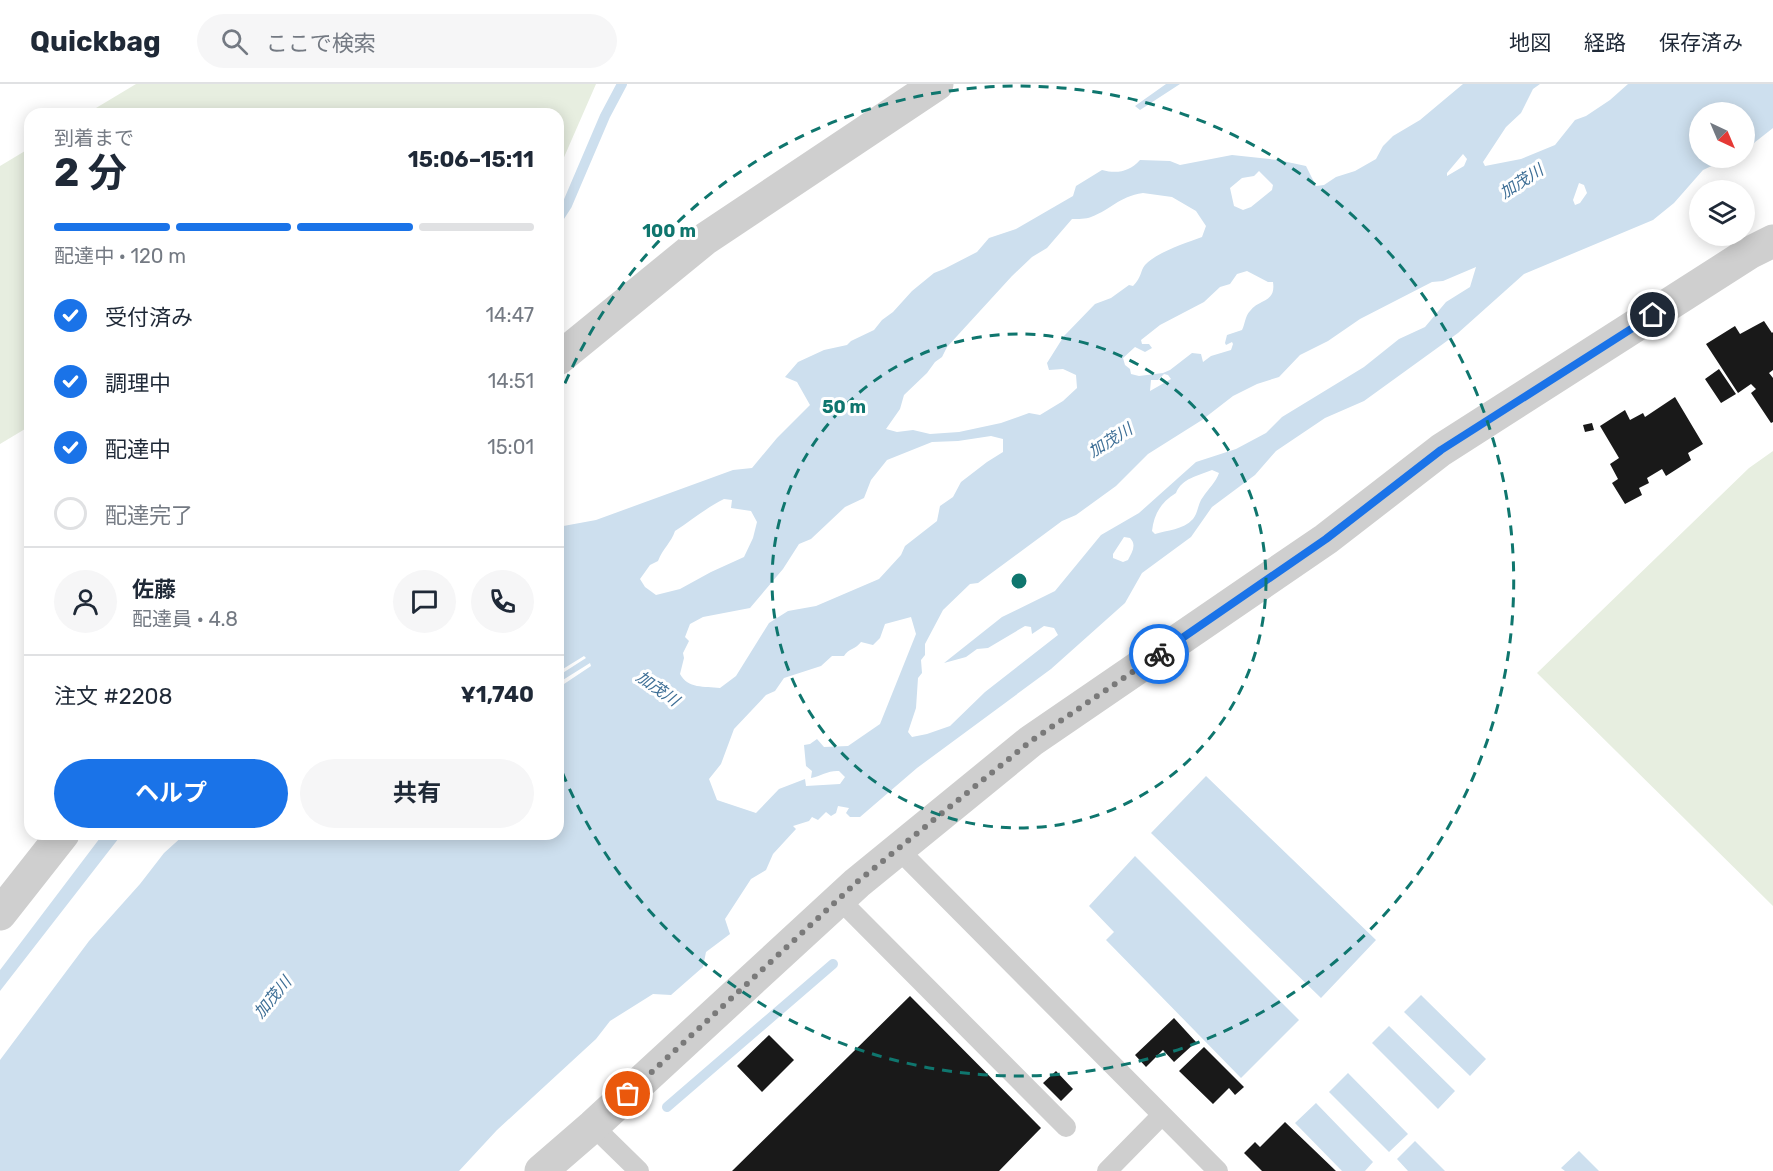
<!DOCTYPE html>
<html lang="ja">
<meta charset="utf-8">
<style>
body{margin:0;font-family:Rubik,"Noto Sans JP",sans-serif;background:#f6f6f7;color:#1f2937;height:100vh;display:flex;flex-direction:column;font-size:22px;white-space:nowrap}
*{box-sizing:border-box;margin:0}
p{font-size:20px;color:#747a83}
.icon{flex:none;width:33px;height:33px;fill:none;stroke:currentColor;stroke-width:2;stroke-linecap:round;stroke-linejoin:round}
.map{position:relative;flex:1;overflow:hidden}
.details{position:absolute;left:24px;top:24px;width:540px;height:732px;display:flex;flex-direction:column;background:#fff;border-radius:18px;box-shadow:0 3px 15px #0003}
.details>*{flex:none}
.needle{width:39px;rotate:136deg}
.tools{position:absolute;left:1689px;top:18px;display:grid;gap:12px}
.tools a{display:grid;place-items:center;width:66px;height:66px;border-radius:50%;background:#fff;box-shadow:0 3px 15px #0003;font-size:30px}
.pin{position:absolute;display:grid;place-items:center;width:51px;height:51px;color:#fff;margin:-26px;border:3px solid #fff;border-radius:50%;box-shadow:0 2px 6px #0007}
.courier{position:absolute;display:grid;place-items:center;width:60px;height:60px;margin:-30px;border:4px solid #1a73e8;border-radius:50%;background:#fff;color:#222;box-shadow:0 2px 8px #0007}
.summary em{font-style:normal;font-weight:700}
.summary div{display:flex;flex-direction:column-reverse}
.summary{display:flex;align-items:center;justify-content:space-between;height:102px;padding:0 30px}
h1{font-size:39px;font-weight:700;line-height:45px}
.bar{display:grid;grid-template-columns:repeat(4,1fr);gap:9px 6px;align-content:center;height:72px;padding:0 30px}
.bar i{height:8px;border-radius:4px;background:#e0e1e3}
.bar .active{background:#1a73e8}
.bar p{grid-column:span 4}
.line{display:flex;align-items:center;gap:15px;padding:0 30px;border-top:2px solid #e0e1e3}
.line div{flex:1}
.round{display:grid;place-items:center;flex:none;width:63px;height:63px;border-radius:32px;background:#f6f6f7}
ol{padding:0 30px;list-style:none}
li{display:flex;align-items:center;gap:18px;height:66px}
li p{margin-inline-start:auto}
li .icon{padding:6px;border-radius:50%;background:#1a73e8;color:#fff;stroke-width:4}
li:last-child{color:#747a83}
li i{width:33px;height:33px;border:3px solid #e0e1e3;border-radius:50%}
.primary-button{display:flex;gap:12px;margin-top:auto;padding:12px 30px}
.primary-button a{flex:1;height:69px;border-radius:36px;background:#1a73e8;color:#fff;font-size:24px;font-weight:700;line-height:69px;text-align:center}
.primary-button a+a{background:#f6f6f7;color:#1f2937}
header{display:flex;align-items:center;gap:36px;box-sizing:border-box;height:84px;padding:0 30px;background:#fff;border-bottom:2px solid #e0e1e3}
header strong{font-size:28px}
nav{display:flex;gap:33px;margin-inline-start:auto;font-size:21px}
.search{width:420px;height:54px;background:#f6f6f7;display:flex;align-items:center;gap:15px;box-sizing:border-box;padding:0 21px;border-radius:33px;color:#747a83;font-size:22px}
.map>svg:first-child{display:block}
.green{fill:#e7eee0}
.water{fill:#cddfee;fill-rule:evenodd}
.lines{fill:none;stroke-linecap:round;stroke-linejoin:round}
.stream{stroke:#cddfee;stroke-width:10}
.building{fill:#191919}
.service{stroke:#cfcfcf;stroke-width:20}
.minor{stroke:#cfcfcf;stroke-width:33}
.done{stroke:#7a7a7a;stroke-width:6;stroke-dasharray:0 10.8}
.route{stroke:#1a73e8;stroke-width:8}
.ring{fill:none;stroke:#0f766e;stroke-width:3;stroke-dasharray:10 8}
.labels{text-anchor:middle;stroke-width:6;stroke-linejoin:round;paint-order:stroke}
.water-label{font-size:16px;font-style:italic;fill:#3e6f96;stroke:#fff}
.centre{fill:#0f766e;stroke:#fff;stroke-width:3}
.ring-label{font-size:18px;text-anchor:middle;font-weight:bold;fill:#0f766e;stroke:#fff;stroke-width:6;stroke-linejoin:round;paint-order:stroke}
</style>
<header>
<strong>Quickbag</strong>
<div class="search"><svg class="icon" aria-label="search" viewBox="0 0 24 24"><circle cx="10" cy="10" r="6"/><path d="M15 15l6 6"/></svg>ここで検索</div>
<nav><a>地図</a><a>経路</a><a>保存済み</a></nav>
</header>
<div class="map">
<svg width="1773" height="1087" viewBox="0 0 1773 1087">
<rect width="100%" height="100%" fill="#fff"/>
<path class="green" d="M 136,0 L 596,0 L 558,87 L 558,30 L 86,30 Z
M 30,64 L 30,342 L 0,360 L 0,82 Z
M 1773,367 L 1773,822 L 1537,589 L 1749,384 Z"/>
<path class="water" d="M 1166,0 L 1180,0 L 1140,26 L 1135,22 Z
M 1463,0 L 1540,0 L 1533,5 L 1521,29 L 1506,43 L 1483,78 L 1485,82 L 1521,75 L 1555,61 L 1575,36 L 1586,32 L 1610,16 L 1628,0 L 1773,0 L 1773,44 L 1745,66 L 1744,28 L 1700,28 L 1700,74 L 1729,74 L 1703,86 L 1674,119 L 1653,136 L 1524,190 L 1458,249 L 1364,317 L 1325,334 L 1276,367 L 1255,391 L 1212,423 L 1191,453 L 1142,489 L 1125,519 L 1051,585 L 917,684 L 860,733 L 850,733 L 846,729 L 849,724 L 838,722 L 836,729 L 831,732 L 826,728 L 818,736 L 812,733 L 809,737 L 793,742 L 796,745 L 773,770 L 766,786 L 751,795 L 725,835 L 730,850 L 706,868 L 703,883 L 671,911 L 653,910 L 610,937 L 596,955 L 497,1046 L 459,1087 L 0,1087 L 0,976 L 89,857 L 140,800 L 164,769 L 185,750 L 558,750 L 558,604 L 591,582 L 590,579 L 558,599 L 558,592 L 586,574 L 584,572 L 558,588 L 558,443 L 596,436 L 733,386 L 752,384 L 777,354 L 810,321 L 797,298 L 785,293 L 798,278 L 824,266 L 847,261 L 851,257 L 874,246 L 882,236 L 893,228 L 912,207 L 934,189 L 944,185 L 977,168 L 989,154 L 1016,145 L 1073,112 L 1076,102 L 1102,86 C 1117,90 1129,88 1140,76 L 1170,77 L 1180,81 L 1232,71 L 1278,76 L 1306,82 L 1316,102 L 1324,101 L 1336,93 L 1355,87 L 1376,75 L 1383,62 L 1393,52 L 1420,36 ZM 1463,70 L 1467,75 L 1464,82 L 1447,92 L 1447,89 ZM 1259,87 L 1273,101 L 1272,106 L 1251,123 L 1243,126 L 1234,122 L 1230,104 L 1242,94 L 1254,92 ZM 1579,99 L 1584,101 L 1587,109 L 1580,119 L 1575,121 L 1573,116 ZM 1143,109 L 1172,113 L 1196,127 L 1206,142 L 1202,153 C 1186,159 1157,168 1145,181 C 1140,187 1142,193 1133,202 L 1129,201 L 1111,214 L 1095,220 L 1064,252 L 1047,279 L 1049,286 L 1063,285 L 1076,291 L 1077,304 L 1063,317 L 1040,331 L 1029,329 L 1001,339 L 959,348 L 930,350 L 913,346 L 897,348 L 886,345 L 900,325 L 904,311 L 927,289 L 935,278 L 942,273 L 947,263 L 1012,192 L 1032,173 L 1047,164 L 1072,135 C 1078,135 1086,135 1091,133 C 1112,125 1118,113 1143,109 ZM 1476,183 L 1470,203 L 1446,218 L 1425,243 L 1399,255 L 1364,283 L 1282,333 L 1266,349 L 1236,365 L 1196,378 L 1139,429 L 1101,451 L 1055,507 L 1002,533 L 944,579 L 966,573 L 977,565 L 988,564 L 1025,542 L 1031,543 L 1032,550 L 1044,542 L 1054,544 L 1058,551 L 985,608 L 950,642 L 927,650 L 912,653 L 908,648 L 916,624 L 918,594 L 922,589 L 921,576 L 925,571 L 925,560 L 943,526 L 970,500 L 978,499 L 1062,437 L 1076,431 L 1116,402 L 1148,370 L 1202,336 L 1233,312 L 1257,300 L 1279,293 L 1300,271 L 1328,257 L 1360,235 L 1432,198 L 1443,197 ZM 1247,187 L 1268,198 L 1273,198 C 1276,219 1260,214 1250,227 C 1245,232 1245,240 1242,246 L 1227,251 L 1225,259 L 1226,261 L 1232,258 L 1233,260 L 1231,266 L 1211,272 L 1203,278 L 1201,270 L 1192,269 L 1170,286 L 1163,289 L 1139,292 L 1131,290 L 1130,285 L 1125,281 L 1123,274 L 1135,263 L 1145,268 L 1152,264 L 1149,260 L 1142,260 L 1141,256 L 1160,241 L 1204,218 L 1220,203 L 1230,200 L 1237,190 ZM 1164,290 L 1168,291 L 1171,295 L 1150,307 L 1151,296 L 1158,296 ZM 991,352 L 1003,355 L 1003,368 L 987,378 L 961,398 L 953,413 L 940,422 L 937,437 L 905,462 L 901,471 L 879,495 L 816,522 L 788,527 L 769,539 L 736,592 L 720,604 C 704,602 688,605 680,590 L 684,574 L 683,569 L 689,557 L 685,553 L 690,540 L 703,533 L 750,524 L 783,485 L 799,460 L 811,455 L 845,423 L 864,414 L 871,396 L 887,376 L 932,358 L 958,357 ZM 1212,386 L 1219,389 C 1216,398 1208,405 1203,413 C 1198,419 1198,429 1193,435 C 1183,446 1167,446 1155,450 L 1152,447 C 1154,430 1161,418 1176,409 C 1182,394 1198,392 1212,386 ZM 724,415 L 732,416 L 731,424 L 751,427 L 757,438 L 753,454 L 744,473 L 711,488 L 680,505 L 656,511 L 645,503 L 640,495 L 650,481 L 658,477 C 663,464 671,459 675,447 C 692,436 706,424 724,415 ZM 1124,453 L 1130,454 C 1137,461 1132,468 1128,476 L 1123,478 L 1113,474 L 1113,470 ZM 911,533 L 916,550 L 880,640 L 848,662 L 824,663 L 817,655 L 810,660 L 804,661 L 806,682 L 812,687 L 811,694 C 821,692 829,686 839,687 L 845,693 L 840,700 L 806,702 L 805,695 L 779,705 L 756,729 L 717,716 L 709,695 L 721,680 L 734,645 L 766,611 L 775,607 L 784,594 L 821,582 L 832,572 L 844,572 C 848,565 856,565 861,558 L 873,561 L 880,554 L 885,540 Z
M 1206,692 L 1376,856 L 1321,914 L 1151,749 Z
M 103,750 L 122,750 L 0,907 L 0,886 Z
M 1135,772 L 1299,936 L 1241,994 L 1106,856 L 1114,848 L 1089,822 Z
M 1421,911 L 1486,975 L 1470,992 L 1404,928 Z
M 1389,942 L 1455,1007 L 1438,1025 L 1372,959 Z
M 1348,989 L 1408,1050 L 1389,1068 L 1329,1008 Z
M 1316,1019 L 1373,1078 L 1365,1087 L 1342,1087 L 1295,1039 Z
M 1415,1057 L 1445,1087 L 1408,1087 L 1397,1075 Z
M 1579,1067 L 1599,1087 L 1565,1087 L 1561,1084 Z"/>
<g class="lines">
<path class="stream" d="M 558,135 L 567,121 L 605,32 L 622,0
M 667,1023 L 833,880"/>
</g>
<path class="building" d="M 1764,237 L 1772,249 L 1773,248 L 1773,286 L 1769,289 L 1773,294 L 1773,338 L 1771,339 L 1751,309 L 1756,305 L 1751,300 L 1738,309 L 1706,260 L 1735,242 L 1740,250 Z
M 1719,285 L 1736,310 L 1721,319 L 1705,295 Z
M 1675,313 L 1703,360 L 1688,369 L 1691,376 L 1666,392 L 1662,385 L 1647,394 L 1649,399 L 1639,404 L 1642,411 L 1625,420 L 1612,399 L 1618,395 L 1610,380 L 1619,374 L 1600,342 L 1625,326 L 1630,336 L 1643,329 L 1645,333 Z
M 1592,339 L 1594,346 L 1585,348 L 1583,341 Z
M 910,912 L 1041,1044 L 999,1087 L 732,1087 Z
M 1174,934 L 1196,958 L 1174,978 L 1163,966 L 1146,983 L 1135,971 Z
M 769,951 L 794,976 L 762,1008 L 737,982 Z
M 1204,963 L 1244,1003 L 1235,1011 L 1229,1004 L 1213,1020 L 1179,987 Z
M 1056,987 L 1073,1005 L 1061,1017 L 1043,999 Z
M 1285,1038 L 1336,1087 L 1262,1087 L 1244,1069 L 1255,1058 L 1260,1063 Z"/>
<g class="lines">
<path class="service" d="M 898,765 L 1218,1087
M 839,815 L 1066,1043
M 593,1042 L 639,1087
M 1107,1087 L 1162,1031"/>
<path class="minor" d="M 558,275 L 705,155 L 937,0
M 0,830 L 63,750
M 541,1087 L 593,1042 L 857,799 L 1031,657 L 1326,455 L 1441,366 L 1749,169 L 1773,157"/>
</g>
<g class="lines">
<path class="done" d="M 628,1010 L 857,798 L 1031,657 L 1159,570"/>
<path class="route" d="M 1159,570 L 1326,455 L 1441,366 L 1653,231"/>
</g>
<g class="ring">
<circle cx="1019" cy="497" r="247"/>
<path d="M558 316A495 495 0 1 1 558 678"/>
</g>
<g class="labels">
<g class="water-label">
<text transform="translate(1521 97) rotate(-33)" y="6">加茂川</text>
<text transform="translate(1110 356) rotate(-32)" y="6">加茂川</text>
<text transform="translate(658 604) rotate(35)" y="6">加茂川</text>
<text transform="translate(272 913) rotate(-50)" y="6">加茂川</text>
</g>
</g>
<circle cx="1019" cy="497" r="9" class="centre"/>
<g class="ring-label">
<text x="669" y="153">100 m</text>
<text x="844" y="329">50 m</text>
</g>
</svg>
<div class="tools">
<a><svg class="needle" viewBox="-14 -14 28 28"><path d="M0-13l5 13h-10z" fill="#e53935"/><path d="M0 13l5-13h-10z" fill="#747a83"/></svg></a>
<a><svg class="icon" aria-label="layers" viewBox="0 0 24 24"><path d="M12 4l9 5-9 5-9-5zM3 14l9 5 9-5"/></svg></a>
</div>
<div class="pin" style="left:628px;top:1010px;background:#ea580c"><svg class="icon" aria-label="bag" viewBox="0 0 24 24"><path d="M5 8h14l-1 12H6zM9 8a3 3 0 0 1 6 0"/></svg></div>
<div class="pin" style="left:1653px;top:231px;background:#1f2937"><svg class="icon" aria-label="home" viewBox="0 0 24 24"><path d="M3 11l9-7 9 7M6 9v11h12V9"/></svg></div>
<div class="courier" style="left:1159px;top:570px"><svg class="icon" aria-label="bike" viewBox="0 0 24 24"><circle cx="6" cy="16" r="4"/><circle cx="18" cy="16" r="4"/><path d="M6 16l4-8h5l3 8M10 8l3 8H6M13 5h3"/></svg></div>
<section class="details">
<div class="summary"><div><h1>2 分</h1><p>到着まで</p></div><em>15:06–15:11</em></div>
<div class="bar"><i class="active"></i><i class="active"></i><i class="active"></i><i></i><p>配達中 · 120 m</p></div>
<ol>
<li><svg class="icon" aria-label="check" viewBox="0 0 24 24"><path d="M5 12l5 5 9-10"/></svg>受付済み<p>14:47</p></li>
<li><svg class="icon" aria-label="check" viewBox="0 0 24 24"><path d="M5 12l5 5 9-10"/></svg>調理中<p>14:51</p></li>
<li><svg class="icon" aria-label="check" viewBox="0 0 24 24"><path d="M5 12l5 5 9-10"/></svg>配達中<p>15:01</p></li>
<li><i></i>配達完了</li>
</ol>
<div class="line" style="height:108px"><a class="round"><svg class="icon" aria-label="person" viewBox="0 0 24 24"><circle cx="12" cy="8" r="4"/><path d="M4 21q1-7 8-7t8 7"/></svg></a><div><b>佐藤</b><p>配達員 · 4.8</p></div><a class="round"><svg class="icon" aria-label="chat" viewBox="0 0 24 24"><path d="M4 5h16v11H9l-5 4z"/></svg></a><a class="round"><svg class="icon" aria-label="phone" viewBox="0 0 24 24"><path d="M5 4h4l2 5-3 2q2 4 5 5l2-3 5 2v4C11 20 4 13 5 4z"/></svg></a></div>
<div class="line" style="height:78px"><div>注文 #2208</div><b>¥1,740</b></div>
<div class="primary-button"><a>ヘルプ</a><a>共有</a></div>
</section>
</div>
